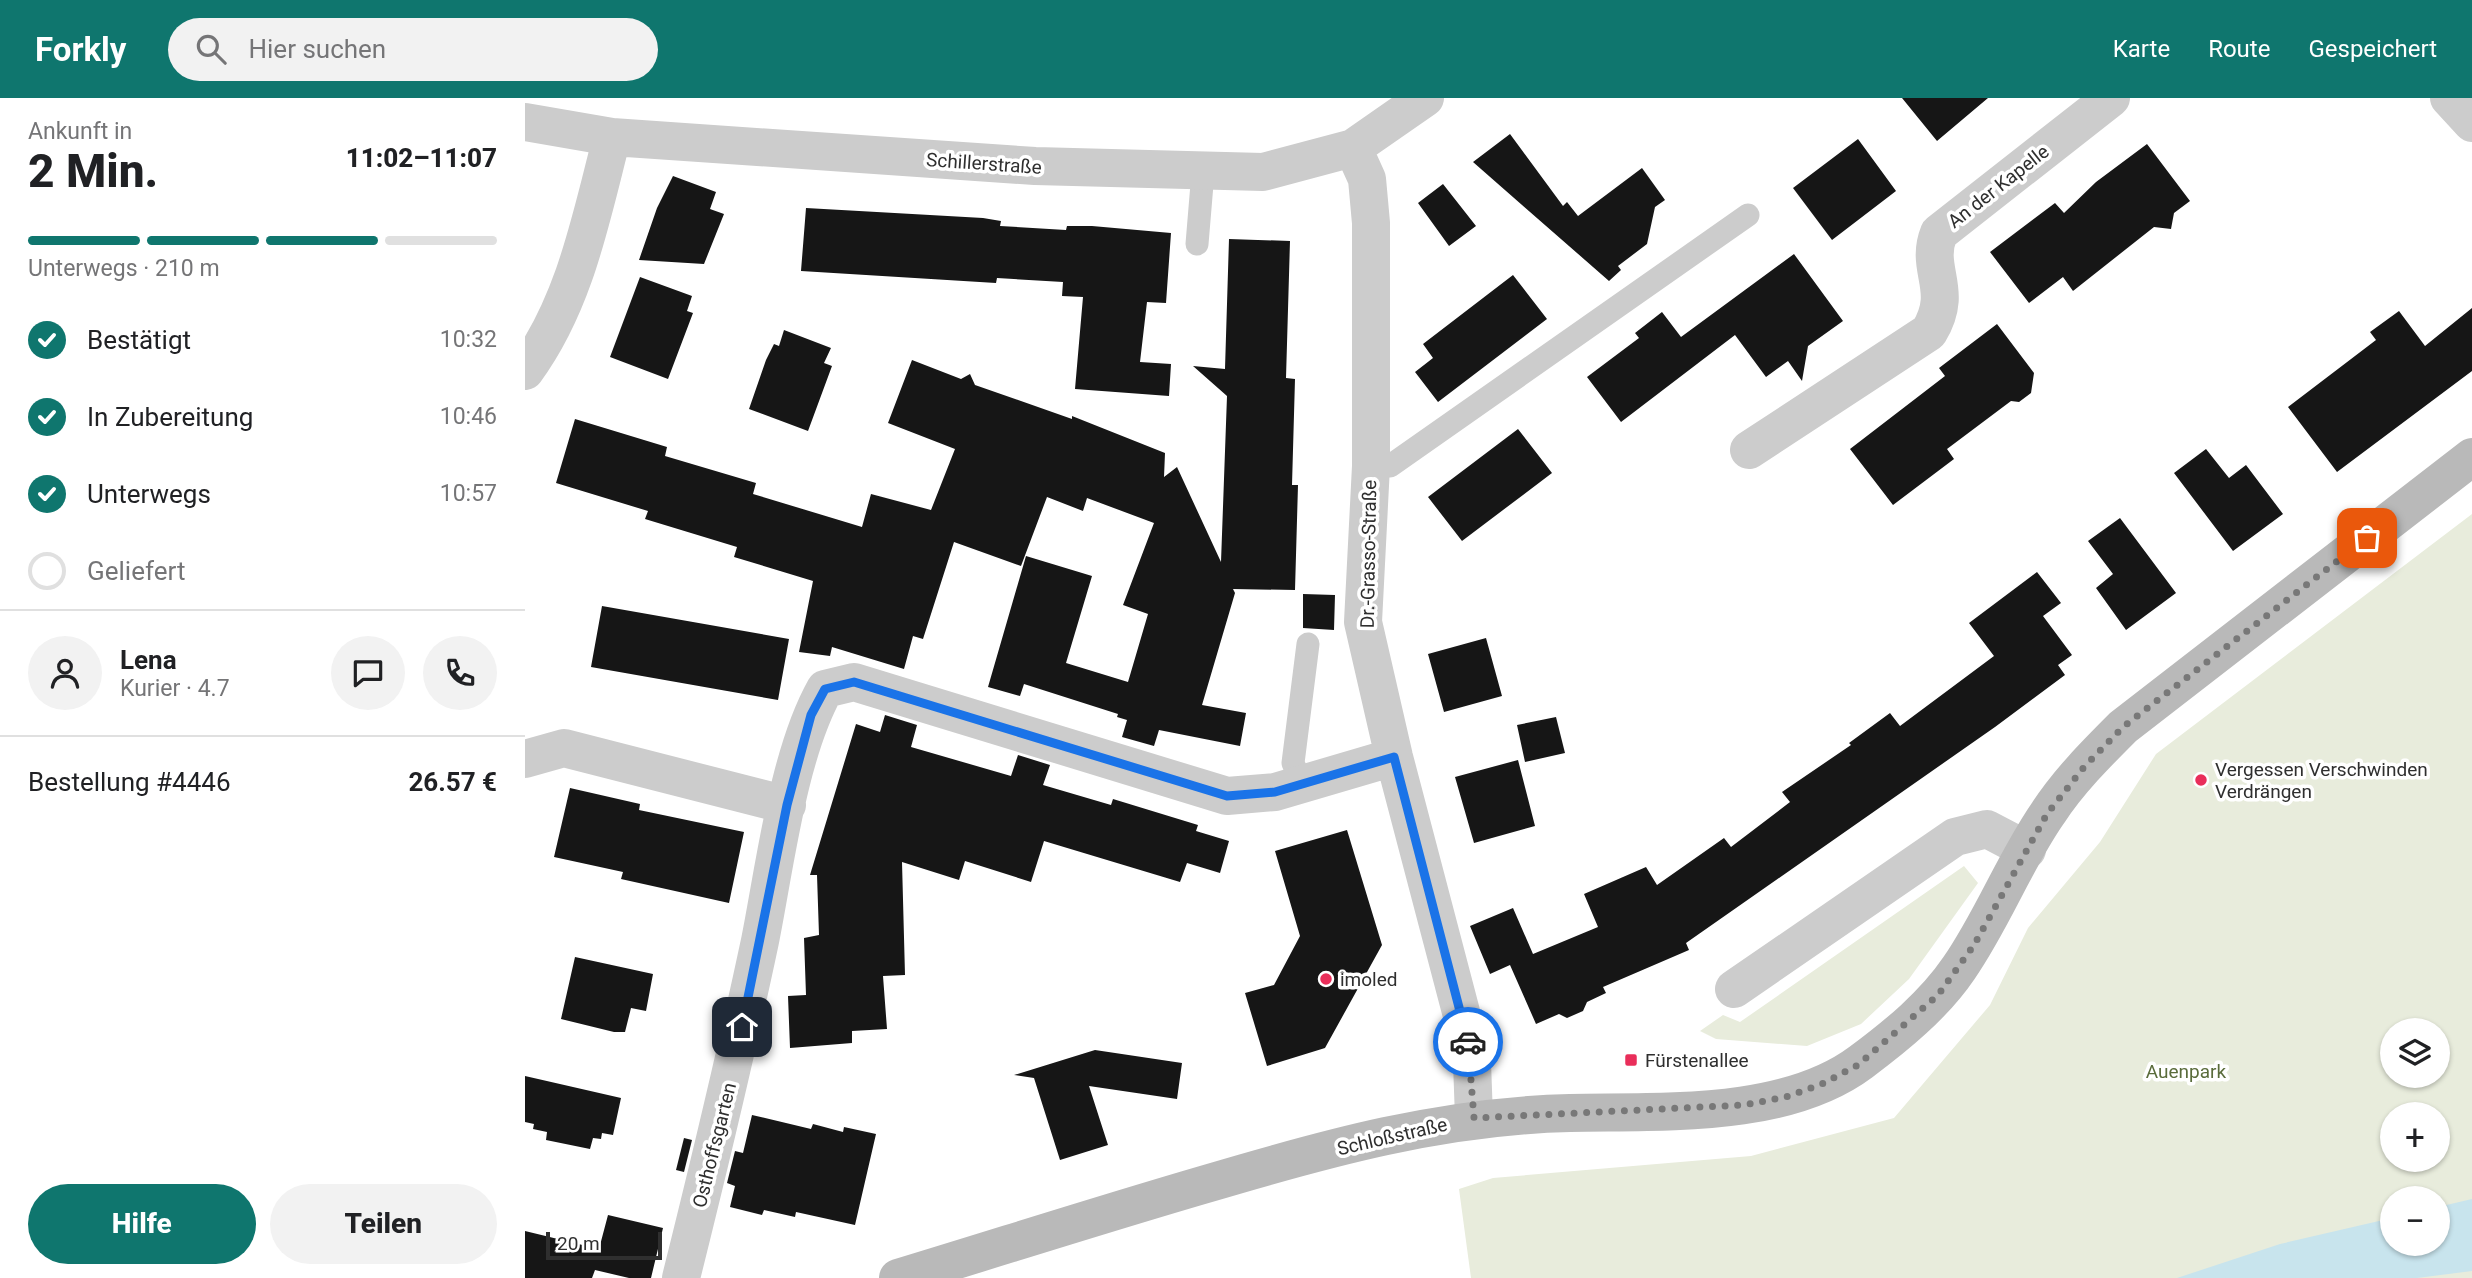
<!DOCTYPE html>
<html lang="de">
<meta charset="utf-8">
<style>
body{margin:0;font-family:Roboto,sans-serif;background:#f2f2f2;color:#202124;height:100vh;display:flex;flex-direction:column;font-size:26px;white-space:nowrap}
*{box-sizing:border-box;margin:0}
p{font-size:23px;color:#757577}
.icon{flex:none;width:38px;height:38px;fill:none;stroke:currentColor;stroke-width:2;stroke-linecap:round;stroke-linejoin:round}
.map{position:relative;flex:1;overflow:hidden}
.drawer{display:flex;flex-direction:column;background:#fff;width:525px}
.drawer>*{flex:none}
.buttons{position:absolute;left:1855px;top:920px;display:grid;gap:14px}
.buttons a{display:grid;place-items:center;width:70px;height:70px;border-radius:50%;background:#fff;box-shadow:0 2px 5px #0004;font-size:35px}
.scale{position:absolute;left:21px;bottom:18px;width:116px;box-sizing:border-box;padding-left:7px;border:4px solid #2f2f2f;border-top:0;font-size:19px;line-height:24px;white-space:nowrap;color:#2f2f2f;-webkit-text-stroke:5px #fff;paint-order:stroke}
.pin{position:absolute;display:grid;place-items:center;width:60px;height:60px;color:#fff;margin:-30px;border-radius:14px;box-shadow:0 4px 10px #0006}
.courier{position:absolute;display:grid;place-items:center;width:70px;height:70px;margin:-35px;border:5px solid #1a73e8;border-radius:50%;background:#fff;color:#222;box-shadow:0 2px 9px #0007}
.summary em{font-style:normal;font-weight:800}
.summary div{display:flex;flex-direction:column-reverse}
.summary{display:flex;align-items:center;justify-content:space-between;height:119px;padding:0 28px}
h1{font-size:46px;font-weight:800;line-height:52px}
.bar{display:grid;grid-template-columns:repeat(4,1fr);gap:10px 7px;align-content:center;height:84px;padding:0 28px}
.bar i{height:9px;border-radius:5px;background:#e0e0e0}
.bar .on{background:#0f766e}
.bar p{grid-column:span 4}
.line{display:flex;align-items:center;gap:18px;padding:0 28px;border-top:2px solid #e0e0e0}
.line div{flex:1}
.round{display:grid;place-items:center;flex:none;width:74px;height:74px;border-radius:37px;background:#f2f2f2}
ol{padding:0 28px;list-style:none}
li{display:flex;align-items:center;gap:21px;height:77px}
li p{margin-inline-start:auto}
li .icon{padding:7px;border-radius:50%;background:#0f766e;color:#fff;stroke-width:4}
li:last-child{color:#757577}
li i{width:38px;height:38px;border:4px solid #e0e0e0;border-radius:50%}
.action{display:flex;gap:14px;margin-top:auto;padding:14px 28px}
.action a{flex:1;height:80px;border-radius:42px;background:#0f766e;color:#fff;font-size:28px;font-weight:800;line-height:80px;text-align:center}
.action a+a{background:#f2f2f2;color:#202124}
header{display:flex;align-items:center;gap:42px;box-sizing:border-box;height:98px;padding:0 35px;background:#0f766e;color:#fff}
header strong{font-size:33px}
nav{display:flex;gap:38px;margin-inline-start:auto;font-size:24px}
.search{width:490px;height:63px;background:#f2f2f2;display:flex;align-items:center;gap:18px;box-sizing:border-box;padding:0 24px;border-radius:38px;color:#757577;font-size:26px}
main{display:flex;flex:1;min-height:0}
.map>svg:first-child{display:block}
.green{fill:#e8ecdc;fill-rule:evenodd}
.water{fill:#c8e4ed}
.building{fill:#161616}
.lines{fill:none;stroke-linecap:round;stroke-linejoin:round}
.lane{stroke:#ccc;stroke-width:23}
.street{stroke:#ccc;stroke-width:38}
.secondary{stroke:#b9b9b9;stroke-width:38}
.done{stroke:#787878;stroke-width:7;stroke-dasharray:0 12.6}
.route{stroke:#1a73e8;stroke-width:9}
.poi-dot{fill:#e92e5a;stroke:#fff;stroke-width:2.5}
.labels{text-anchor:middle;stroke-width:7;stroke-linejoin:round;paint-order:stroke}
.street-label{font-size:19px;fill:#2f2f2f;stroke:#fff}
.poi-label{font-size:19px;fill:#2f2f2f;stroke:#fff;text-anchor:start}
.park-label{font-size:19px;fill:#5a6c3b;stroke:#fff}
</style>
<header>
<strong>Forkly</strong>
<div class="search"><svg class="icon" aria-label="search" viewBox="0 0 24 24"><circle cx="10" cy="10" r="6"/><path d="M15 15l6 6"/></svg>Hier suchen</div>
<nav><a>Karte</a><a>Route</a><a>Gespeichert</a></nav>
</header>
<main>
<section class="drawer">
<div class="summary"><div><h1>2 Min.</h1><p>Ankunft in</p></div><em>11:02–11:07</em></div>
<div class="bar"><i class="on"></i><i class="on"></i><i class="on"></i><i></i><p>Unterwegs · 210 m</p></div>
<ol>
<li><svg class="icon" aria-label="check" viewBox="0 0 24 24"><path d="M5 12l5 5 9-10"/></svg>Bestätigt<p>10:32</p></li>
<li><svg class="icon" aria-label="check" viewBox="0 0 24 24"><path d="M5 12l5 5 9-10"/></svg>In Zubereitung<p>10:46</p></li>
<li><svg class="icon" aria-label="check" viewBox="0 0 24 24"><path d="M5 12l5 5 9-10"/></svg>Unterwegs<p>10:57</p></li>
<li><i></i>Geliefert</li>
</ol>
<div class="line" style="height:126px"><a class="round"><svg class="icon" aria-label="person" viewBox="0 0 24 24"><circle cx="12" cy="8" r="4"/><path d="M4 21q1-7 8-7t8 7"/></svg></a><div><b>Lena</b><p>Kurier · 4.7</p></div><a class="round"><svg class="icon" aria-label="chat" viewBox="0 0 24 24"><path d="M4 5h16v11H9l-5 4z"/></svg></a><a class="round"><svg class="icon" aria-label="phone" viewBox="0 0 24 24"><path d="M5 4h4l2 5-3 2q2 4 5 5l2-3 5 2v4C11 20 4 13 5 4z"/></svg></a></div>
<div class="line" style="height:91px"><div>Bestellung #4446</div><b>26.57 €</b></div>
<div class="action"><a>Hilfe</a><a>Teilen</a></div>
</section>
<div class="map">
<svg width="1947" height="1180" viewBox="0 0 1947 1180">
<rect width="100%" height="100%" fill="#fff"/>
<path class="green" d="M 1947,416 L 1947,1180 L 946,1180 L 934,1091 L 968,1080 L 1226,1058 L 1369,1020 L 1465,907 L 1503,830 L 1575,744 L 1631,656 ZM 1867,933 L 1913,933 L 1913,978 L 1867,978 ZM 1867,1017 L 1913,1017 L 1913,1062 L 1867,1062 ZM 1867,1101 L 1913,1101 L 1913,1146 L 1867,1146 Z
M 1439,768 L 1453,785 L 1384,881 L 1336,926 L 1282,948 L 1191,941 L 1175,933 L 1198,917 L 1215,924 Z"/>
<path class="water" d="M 1947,1101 L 1947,1173 L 1892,1180 L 1652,1180 L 1755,1146 L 1867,1120 L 1867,1146 L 1913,1146 L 1913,1109 Z"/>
<path class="building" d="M 1377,0 L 1463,0 L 1412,43 Z
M 985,36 L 1038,108 L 1042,104 L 1053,118 L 1117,70 L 1140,102 L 1130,109 L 1122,146 L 1093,168 L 1096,172 L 1084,183 L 948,64 Z
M 1333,41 L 1371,93 L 1307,142 L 1268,90 Z
M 1622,46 L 1665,103 L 1649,115 L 1646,131 L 1629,129 L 1548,193 L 1538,179 L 1504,205 L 1465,154 L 1530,105 L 1539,115 L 1571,84 Z
M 148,78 L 191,94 L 185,111 L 199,116 L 179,166 L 114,162 L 132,110 Z
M 918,86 L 951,128 L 924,148 L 893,105 Z
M 281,110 L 458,120 L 476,123 L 475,128 L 541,132 L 542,128 L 567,128 L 646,135 L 641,205 L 622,204 L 615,264 L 646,266 L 644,298 L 550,291 L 558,199 L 537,198 L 538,184 L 472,180 L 471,185 L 276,173 Z
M 704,141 L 765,143 L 761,280 L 770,281 L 767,387 L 773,387 L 770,492 L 708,491 L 710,495 L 677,607 L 721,615 L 715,648 L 634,632 L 629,648 L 597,639 L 602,622 L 592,619 L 593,616 L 499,586 L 495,598 L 463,589 L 501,458 L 567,478 L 541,565 L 603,584 L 623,516 L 598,507 L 629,425 L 562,400 L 558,413 L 522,399 L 496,468 L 429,444 L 398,541 L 388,538 L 379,571 L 307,549 L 305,558 L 274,554 L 288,483 L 209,459 L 212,449 L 120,421 L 123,413 L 31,385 L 50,321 L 142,349 L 140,358 L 231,385 L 228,396 L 337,429 L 346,396 L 406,412 L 430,351 L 363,325 L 387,262 L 436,281 L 445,276 L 450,287 L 547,321 L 547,318 L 640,355 L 639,379 L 652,369 L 696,464 L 702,298 L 668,268 L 700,271 Z
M 1269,156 L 1318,223 L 1283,248 L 1277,283 L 1263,263 L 1241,279 L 1210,237 L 1096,324 L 1062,279 L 1114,240 L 1110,235 L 1137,214 L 1156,239 Z
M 988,177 L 1022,221 L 913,304 L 890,274 L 908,260 L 898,246 Z
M 115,179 L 167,198 L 162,213 L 168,215 L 143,281 L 85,259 Z
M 1947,210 L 1947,273 L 1812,374 L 1763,309 L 1851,242 L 1845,234 L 1874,213 L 1900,248 Z
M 1472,226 L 1509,275 L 1506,295 L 1494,304 L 1486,303 L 1422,351 L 1429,361 L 1368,407 L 1325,351 L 1420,278 L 1414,270 Z
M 259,232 L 306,250 L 299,265 L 307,268 L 283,333 L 224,311 L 241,262 L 249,246 L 254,248 Z
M 993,331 L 1027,375 L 937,443 L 903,399 Z
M 1681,351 L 1704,380 L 1721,367 L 1758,416 L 1708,453 L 1649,375 Z
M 1595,420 L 1651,495 L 1601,532 L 1571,490 L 1588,476 L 1563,443 Z
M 1512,474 L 1536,505 L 1518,518 L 1547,557 L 1533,567 L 1540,577 L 1470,629 L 1161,845 L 1164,852 L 1078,889 L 1081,895 L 1062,904 L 1058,913 L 1042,920 L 1034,916 L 1011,926 L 985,867 L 965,876 L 945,828 L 988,810 L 1008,856 L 1073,829 L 1059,796 L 1121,769 L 1132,787 L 1199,740 L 1206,749 L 1265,704 L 1257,694 L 1326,647 L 1324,645 L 1365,615 L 1375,628 L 1469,558 L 1444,525 Z
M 778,496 L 810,497 L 809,532 L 778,530 Z
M 77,508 L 264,541 L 253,602 L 66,569 Z
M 961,540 L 977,598 L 919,614 L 903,556 Z
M 360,617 L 392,627 L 386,649 L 486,678 L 493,657 L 525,667 L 518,687 L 586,707 L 588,701 L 673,727 L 671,733 L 704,743 L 695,775 L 662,765 L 655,784 L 519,743 L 506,784 L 440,763 L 434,782 L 377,764 L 380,877 L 358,878 L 362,931 L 327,933 L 327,945 L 265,950 L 263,898 L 281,897 L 279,840 L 294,837 L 292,777 L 285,777 L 331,626 L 355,634 Z
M 1031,619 L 1040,655 L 1000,664 L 992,627 Z
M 993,662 L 1010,728 L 949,745 L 930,679 Z
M 45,690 L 115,706 L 114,712 L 219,734 L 204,805 L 96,781 L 98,774 L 29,759 Z
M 822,732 L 857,847 L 800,950 L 742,968 L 720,895 L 749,887 L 775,838 L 750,753 Z
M 50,859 L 128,876 L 121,913 L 106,910 L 100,934 L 89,934 L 36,921 Z
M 570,952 L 657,965 L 652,1001 L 564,988 L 583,1047 L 535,1062 L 509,980 L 489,977 Z
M 0,978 L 96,1000 L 88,1037 L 77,1035 L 76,1041 L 68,1040 L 65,1051 L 21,1042 L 22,1034 L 8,1031 L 9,1026 L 0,1024 Z
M 227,1017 L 286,1031 L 288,1026 L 318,1034 L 319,1029 L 351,1036 L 330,1127 L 271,1114 L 270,1119 L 239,1112 L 237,1117 L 205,1109 L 210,1088 L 202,1085 L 210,1053 L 218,1055 Z
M 159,1040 L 167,1042 L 159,1074 L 151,1072 Z
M 83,1117 L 138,1130 L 126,1180 L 104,1180 L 70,1172 L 67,1180 L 0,1180 L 0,1133 L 74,1151 Z"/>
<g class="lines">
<path class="lane" d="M 672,146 L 678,74
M 846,368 L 865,368 L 1223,117
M 777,686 L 768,665 L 783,546"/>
<path class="street" d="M 1924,0 L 1947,25
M 0,24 L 87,39 L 510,68 L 738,74 L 828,50 L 900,0
M 828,50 L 842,81 L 846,125 L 846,368 L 838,524 L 869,659 L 941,933 L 947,964 L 949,1020
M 0,273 C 50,205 66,120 87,39
M 1224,352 L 1404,234 C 1430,191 1399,172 1414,135 L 1586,0
M 0,661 L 39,650 L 262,707
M 1209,891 L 1430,739 L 1462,731 L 1502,752
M 156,1180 C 184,1068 211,956 235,843 C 250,768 263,657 300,591 L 329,584 L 702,698 L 750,694 L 869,659"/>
<path class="secondary" d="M 373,1180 C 475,1149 578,1116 681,1086 C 802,1050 917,1018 1045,1015 C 1136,1013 1260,1021 1336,964 C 1371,938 1409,907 1434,870 C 1468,821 1489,764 1523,715 C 1544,683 1571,656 1598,629 L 1947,359"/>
</g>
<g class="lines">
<path class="done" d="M 943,944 L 949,1020 L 1219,1007 L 1261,999 L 1297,986 L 1333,967 L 1413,897 L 1449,847 L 1522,716 L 1559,669 L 1598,629 L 1842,440"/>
<path class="route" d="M 217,929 L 262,707 L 286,617 L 300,591 L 329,584 L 702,698 L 750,694 L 869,659 L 943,944"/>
</g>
<g class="poi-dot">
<circle cx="1676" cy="682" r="7"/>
<circle cx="801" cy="881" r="7"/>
<rect x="1099" y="955" width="14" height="14" rx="3.5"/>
</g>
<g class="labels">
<g class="street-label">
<text transform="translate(459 65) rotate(4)" y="7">Schillerstraße</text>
<text transform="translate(1473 88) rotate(-38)" y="7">An der Kapelle</text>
<text transform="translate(843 456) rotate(-89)" y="7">Dr.-Grasso-Straße</text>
<text transform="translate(867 1038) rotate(-13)" y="7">Schloßstraße</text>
<text transform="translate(189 1047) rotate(-76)" y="7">Osthoffsgarten</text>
</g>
<g class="poi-label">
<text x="1690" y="678">Vergessen Verschwinden<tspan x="1690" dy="22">Verdrängen</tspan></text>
<text x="815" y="888">imoled</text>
<text x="1120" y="969">Fürstenallee</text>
</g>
<g class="park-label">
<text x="1661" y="980">Auenpark</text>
</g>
</g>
</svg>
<div class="buttons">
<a><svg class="icon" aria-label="layers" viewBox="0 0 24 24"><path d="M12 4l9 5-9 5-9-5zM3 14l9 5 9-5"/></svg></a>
<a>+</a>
<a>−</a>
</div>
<div class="scale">20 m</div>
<div class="pin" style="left:1842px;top:440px;background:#ea580c"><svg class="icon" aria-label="bag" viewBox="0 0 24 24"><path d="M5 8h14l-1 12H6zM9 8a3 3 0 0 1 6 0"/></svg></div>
<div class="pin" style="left:217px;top:929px;background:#1f2937"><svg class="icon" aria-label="home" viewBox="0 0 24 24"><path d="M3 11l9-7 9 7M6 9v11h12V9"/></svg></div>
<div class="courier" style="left:943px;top:944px"><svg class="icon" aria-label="car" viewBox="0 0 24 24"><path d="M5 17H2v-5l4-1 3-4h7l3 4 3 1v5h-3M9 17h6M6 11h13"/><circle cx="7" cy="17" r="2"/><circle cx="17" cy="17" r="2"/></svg></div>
</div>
</main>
